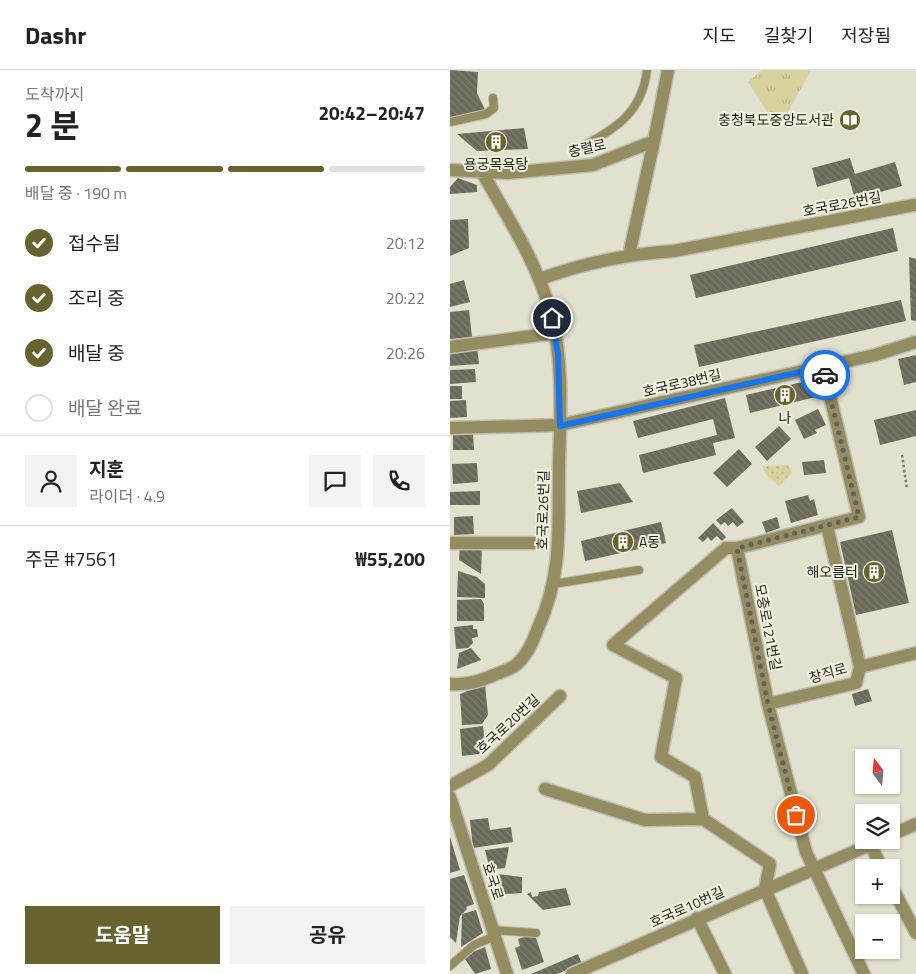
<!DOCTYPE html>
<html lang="ko">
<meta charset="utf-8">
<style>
body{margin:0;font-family:"Titillium Web","Noto Sans KR",sans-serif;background:#f2f2f2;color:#222;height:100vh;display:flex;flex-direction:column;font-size:19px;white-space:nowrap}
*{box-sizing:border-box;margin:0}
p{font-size:16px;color:#767676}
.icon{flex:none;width:28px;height:28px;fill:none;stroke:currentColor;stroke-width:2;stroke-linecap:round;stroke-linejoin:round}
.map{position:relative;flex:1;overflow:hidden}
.side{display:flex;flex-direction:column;background:#fff;width:450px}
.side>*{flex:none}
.needle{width:32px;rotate:344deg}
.tools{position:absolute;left:405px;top:679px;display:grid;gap:10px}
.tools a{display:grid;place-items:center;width:45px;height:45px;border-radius:0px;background:#fff;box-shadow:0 1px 4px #0004;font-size:25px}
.pin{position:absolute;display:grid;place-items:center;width:42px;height:42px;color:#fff;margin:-21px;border:2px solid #fff;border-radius:50%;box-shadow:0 1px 5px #0007}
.courier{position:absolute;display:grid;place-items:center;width:50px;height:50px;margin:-25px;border:4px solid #1a73e8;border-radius:50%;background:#fff;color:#222;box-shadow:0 1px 6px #0007}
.summary em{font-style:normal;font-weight:700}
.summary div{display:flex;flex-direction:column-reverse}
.summary{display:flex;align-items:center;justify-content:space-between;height:85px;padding:0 25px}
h1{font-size:32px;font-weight:700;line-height:38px}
.bar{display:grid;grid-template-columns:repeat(4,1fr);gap:8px 5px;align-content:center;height:60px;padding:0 25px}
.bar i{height:6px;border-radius:4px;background:#e0e0e0}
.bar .active{background:#68622e}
.bar p{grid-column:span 4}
.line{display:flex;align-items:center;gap:12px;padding:0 25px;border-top:1px solid #e0e0e0}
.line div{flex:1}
.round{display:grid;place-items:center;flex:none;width:52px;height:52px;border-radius:0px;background:#f2f2f2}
ol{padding:0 25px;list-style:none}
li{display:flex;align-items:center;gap:15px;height:55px}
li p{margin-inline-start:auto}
li .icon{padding:5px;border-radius:50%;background:#68622e;color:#fff;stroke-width:4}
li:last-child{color:#767676}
li i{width:28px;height:28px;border:2px solid #e0e0e0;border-radius:50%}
.cta{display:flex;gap:10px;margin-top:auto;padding:10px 25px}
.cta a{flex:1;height:58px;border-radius:0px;background:#68622e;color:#fff;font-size:20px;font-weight:700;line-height:58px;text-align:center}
.cta a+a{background:#f2f2f2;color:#222}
header{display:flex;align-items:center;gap:30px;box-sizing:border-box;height:70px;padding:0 25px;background:#fff;border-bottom:1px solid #e0e0e0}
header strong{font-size:24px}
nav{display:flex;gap:28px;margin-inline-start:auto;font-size:18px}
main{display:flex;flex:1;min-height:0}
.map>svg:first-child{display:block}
.park{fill:url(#park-tufts)}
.garden{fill:url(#garden-dots)}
.building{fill:url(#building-back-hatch)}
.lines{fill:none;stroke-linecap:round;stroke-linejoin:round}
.service-casing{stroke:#bfbeae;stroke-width:10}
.minor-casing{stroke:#bfbeae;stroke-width:15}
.path{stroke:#7c7b6f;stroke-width:2.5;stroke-dasharray:2.5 2.5;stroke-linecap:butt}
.service{stroke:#938d61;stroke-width:8}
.minor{stroke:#938d61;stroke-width:12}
.done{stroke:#636258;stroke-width:5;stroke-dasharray:0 9}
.route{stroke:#1a73e8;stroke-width:6}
.labels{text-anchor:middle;stroke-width:4;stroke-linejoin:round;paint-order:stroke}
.poi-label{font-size:14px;fill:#1f1e18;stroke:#f0eedc;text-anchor:end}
.street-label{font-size:14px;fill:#1f1e18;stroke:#f0eedc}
</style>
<header>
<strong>Dashr</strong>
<nav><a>지도</a><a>길찾기</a><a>저장됨</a></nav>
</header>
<main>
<section class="side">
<div class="summary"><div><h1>2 분</h1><p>도착까지</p></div><em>20:42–20:47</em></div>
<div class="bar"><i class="active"></i><i class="active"></i><i class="active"></i><i></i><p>배달 중 · 190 m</p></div>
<ol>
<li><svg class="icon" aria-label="check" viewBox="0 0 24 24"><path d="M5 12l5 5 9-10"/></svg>접수됨<p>20:12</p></li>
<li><svg class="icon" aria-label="check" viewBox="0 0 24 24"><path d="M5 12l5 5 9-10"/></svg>조리 중<p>20:22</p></li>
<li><svg class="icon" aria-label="check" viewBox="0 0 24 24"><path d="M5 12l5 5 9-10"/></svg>배달 중<p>20:26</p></li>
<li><i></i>배달 완료</li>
</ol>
<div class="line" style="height:90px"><a class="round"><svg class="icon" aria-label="person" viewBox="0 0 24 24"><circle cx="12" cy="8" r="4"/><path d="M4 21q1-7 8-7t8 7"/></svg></a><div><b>지훈</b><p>라이더 · 4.9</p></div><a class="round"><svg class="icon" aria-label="chat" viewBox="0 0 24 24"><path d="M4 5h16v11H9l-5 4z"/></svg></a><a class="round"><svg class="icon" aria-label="phone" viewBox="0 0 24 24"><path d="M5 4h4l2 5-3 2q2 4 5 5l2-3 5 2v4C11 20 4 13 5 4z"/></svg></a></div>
<div class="line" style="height:65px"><div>주문 #7561</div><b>₩55,200</b></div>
<div class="cta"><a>도움말</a><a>공유</a></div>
</section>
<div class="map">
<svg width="466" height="904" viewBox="0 0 466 904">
<defs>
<pattern id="park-tufts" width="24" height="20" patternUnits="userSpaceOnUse" patternTransform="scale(1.25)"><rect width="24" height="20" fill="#d8d29e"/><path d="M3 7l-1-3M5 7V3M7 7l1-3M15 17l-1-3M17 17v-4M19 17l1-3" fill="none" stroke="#b9b487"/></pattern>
<pattern id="garden-dots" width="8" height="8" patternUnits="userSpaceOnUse" patternTransform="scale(1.25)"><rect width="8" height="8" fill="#d8d29e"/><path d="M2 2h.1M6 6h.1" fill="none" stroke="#b9b487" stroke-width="1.8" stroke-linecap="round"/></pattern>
<pattern id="building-back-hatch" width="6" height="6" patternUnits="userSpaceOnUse" patternTransform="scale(1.25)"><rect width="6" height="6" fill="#6b695a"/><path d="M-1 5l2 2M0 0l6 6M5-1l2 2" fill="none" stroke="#7f7e72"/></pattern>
</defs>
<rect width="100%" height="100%" fill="#e2e1cf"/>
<path class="park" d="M 312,0 L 361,0 L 338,42 L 317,42 L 298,12 Z"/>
<path class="garden" d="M 339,395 L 342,403 L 329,416 L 316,405 L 312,396 Z"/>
<path class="building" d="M 0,0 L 28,2 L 27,23 L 35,40 L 0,51 Z
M 74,58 L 78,79 L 27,81 L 7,64 Z
M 400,88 L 405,104 L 445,92 L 452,116 L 405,129 L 399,108 L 367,117 L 362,98 Z
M 8,108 L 27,115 L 27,122 L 0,124 L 0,117 Z
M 18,149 L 19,178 L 0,186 L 0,150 Z
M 443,158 L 448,181 L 246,228 L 240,205 Z
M 459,187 L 466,189 L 466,251 L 461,250 Z
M 14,210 L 20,232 L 0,237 L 0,214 Z
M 451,230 L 456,251 L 249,297 L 244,275 Z
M 19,240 L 22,267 L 0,269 L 0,242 Z
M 27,276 L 29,294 L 0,296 L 0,278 Z
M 466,285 L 466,312 L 454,315 L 448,289 Z
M 25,299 L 26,312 L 0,314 L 0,300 Z
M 370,308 L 374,325 L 300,343 L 296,325 Z
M 0,316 L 12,316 L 12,329 L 0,329 Z
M 275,328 L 285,368 L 263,373 L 266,385 L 193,403 L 189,385 L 267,365 L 263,349 L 188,368 L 183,351 Z
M 16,330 L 17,347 L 0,348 L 0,331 Z
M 368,339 L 376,355 L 365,360 L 367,363 L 354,369 L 345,350 Z
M 466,340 L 466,366 L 430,375 L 424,350 Z
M 329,356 L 341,369 L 317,391 L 305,377 Z
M 23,363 L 24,380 L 3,380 L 3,364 Z
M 289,379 L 302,394 L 277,417 L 263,403 Z
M 374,390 L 376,403 L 354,405 L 352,392 Z
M 27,393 L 28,412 L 3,414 L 2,394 Z
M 170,413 L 183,432 L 131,443 L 127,421 Z
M 30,421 L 30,435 L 0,435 L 0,422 Z
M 358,425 L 360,431 L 364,429 L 368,445 L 341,453 L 335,431 Z
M 282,438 L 294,452 L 287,457 L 283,452 L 278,456 L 275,452 L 271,455 L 266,450 Z
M 23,446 L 24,464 L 4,465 L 4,447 Z
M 327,447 L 330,458 L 316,463 L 312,452 Z
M 211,452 L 216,473 L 135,491 L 131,471 Z
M 263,453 L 276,467 L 272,471 L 267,466 L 261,471 L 258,467 L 253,472 L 248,468 Z
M 442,460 L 459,533 L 406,545 L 390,472 Z
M 10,475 L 32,476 L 31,504 L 9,490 Z
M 8,501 L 27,507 L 35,514 L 35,528 L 7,527 Z
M 31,529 L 34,534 L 34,551 L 7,551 L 7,530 Z
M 23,555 L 23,559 L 27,559 L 28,567 L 22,568 L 23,573 L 18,578 L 6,579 L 4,557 Z
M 21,578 L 31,590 L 7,599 L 9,583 Z
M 35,614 L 38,645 L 32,654 L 12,655 L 10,624 Z
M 418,619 L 422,631 L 405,636 L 402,624 Z
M 33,656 L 36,679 L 29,684 L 12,686 L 10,659 Z
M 38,748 L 40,760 L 61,757 L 63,772 L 23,778 L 20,750 Z
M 0,767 L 10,800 L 0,803 Z
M 59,777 L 55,798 L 40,800 L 35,780 Z
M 39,803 L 72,807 L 72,823 L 43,825 Z
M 14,805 L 24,834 L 16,837 L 17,839 L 10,846 L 6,873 L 0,867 L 0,809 Z
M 116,818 L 121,835 L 93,840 L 77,824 L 81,822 L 82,827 L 88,826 L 89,822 Z
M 26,840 L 33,863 L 11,877 L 12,844 Z
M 81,865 L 86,868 L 94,892 L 72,900 L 65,878 L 70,876 L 68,869 Z
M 35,877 L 41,899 L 25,904 L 13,886 Z
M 128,884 L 132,894 L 107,904 L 81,904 Z"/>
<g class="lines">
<g class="service-casing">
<path id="service" d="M 0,52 L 36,44 L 44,38 L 43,28
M 133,76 C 167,58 192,42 197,0
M 104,514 L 189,500
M 43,860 L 86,863
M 0,896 L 24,875 L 45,866"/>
</g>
<g class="minor-casing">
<path id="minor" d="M 0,100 L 58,103 L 143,95 L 204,71 L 218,0
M 179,185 L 204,71
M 90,209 C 134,193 177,184 224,181 L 464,135
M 0,277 L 105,263
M 0,358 L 110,355 L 425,285 L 466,272
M 377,456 L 410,597
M 0,473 L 84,473
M 287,478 L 318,634 L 356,782 L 414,904
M 0,614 C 14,615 31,611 44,605 C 51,602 62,599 67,594 C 78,584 83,571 88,558 C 113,503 108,457 109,399 C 110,349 114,297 102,248 C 89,195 59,150 32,102
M 318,634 L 406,613 L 410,597 L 466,583
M 0,716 L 38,695 L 110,626
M 95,719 L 195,750 L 253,749 L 245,707 L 211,687 L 226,608 L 163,575 L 276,478 L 287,478 L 409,447 L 373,297
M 0,727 L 57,904
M 253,749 L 320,794 L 315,819 L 352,904
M 441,765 L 466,754
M 420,774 L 432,798
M 441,815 L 466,863
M 247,848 L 275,904
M 122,904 L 431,770"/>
</g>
<path class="path" d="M 452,385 L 457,419"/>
<use href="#service" class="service"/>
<use href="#minor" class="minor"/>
</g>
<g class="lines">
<path class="done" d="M 346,745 L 318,634 L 287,478 L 409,447 L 375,305"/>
<path class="route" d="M 102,248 L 108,285 L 110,356 L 373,297 L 375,305"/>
</g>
<defs>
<g id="library-disc" transform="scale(1.125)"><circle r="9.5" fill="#68622e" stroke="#f0eedc"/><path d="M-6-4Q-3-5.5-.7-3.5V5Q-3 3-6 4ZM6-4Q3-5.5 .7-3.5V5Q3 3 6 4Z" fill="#fff"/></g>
<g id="building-disc" transform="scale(1.125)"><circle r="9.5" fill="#68622e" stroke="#f0eedc"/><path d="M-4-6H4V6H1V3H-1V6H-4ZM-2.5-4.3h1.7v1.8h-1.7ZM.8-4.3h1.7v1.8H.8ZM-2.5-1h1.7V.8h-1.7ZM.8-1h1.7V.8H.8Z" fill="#fff"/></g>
</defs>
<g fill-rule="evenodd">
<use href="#library-disc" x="400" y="50"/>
<use href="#building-disc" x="46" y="72"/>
<use href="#building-disc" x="335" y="325"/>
<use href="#building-disc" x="173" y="472"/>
<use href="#building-disc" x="424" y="502"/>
</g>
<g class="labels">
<g class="poi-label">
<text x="384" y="55">충청북도중앙도서관</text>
<text x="46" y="99" text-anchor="middle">용궁목욕탕</text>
<text x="335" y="353" text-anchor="middle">나</text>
<text x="189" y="477" text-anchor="start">A동</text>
<text x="408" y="507">해오름터</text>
</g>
<g class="street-label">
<text transform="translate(137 78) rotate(-12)" y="5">충렬로</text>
<text transform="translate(392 134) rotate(-11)" y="5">호국로26번길</text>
<text transform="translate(232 313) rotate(-13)" y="5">호국로38번길</text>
<text transform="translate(93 440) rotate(-89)" y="5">호국로26번길</text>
<text transform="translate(318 557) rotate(79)" y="5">모충로121번길</text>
<text transform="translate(378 603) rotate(-16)" y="5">창직로</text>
<text transform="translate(58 654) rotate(-43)" y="5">호국로20번길</text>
<text transform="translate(43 811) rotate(72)" y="5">호국로</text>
<text transform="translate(237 837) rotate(-24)" y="5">호국로10번길</text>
</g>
</g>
</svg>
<div class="tools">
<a><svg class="needle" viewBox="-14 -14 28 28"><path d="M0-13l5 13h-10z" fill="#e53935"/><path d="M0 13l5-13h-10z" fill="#767676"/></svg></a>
<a><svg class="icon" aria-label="layers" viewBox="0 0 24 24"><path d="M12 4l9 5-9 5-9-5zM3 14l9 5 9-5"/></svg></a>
<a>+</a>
<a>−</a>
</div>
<div class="pin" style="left:346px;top:745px;background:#ea580c"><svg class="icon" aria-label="bag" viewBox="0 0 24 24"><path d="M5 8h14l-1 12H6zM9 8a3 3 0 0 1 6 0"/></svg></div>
<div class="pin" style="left:102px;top:248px;background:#1f2937"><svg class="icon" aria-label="home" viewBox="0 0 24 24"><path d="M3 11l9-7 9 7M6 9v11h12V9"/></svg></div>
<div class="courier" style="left:375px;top:305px"><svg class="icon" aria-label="car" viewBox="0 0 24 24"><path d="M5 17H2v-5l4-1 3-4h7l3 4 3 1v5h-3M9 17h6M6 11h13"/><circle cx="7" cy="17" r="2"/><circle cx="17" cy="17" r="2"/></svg></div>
</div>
</main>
